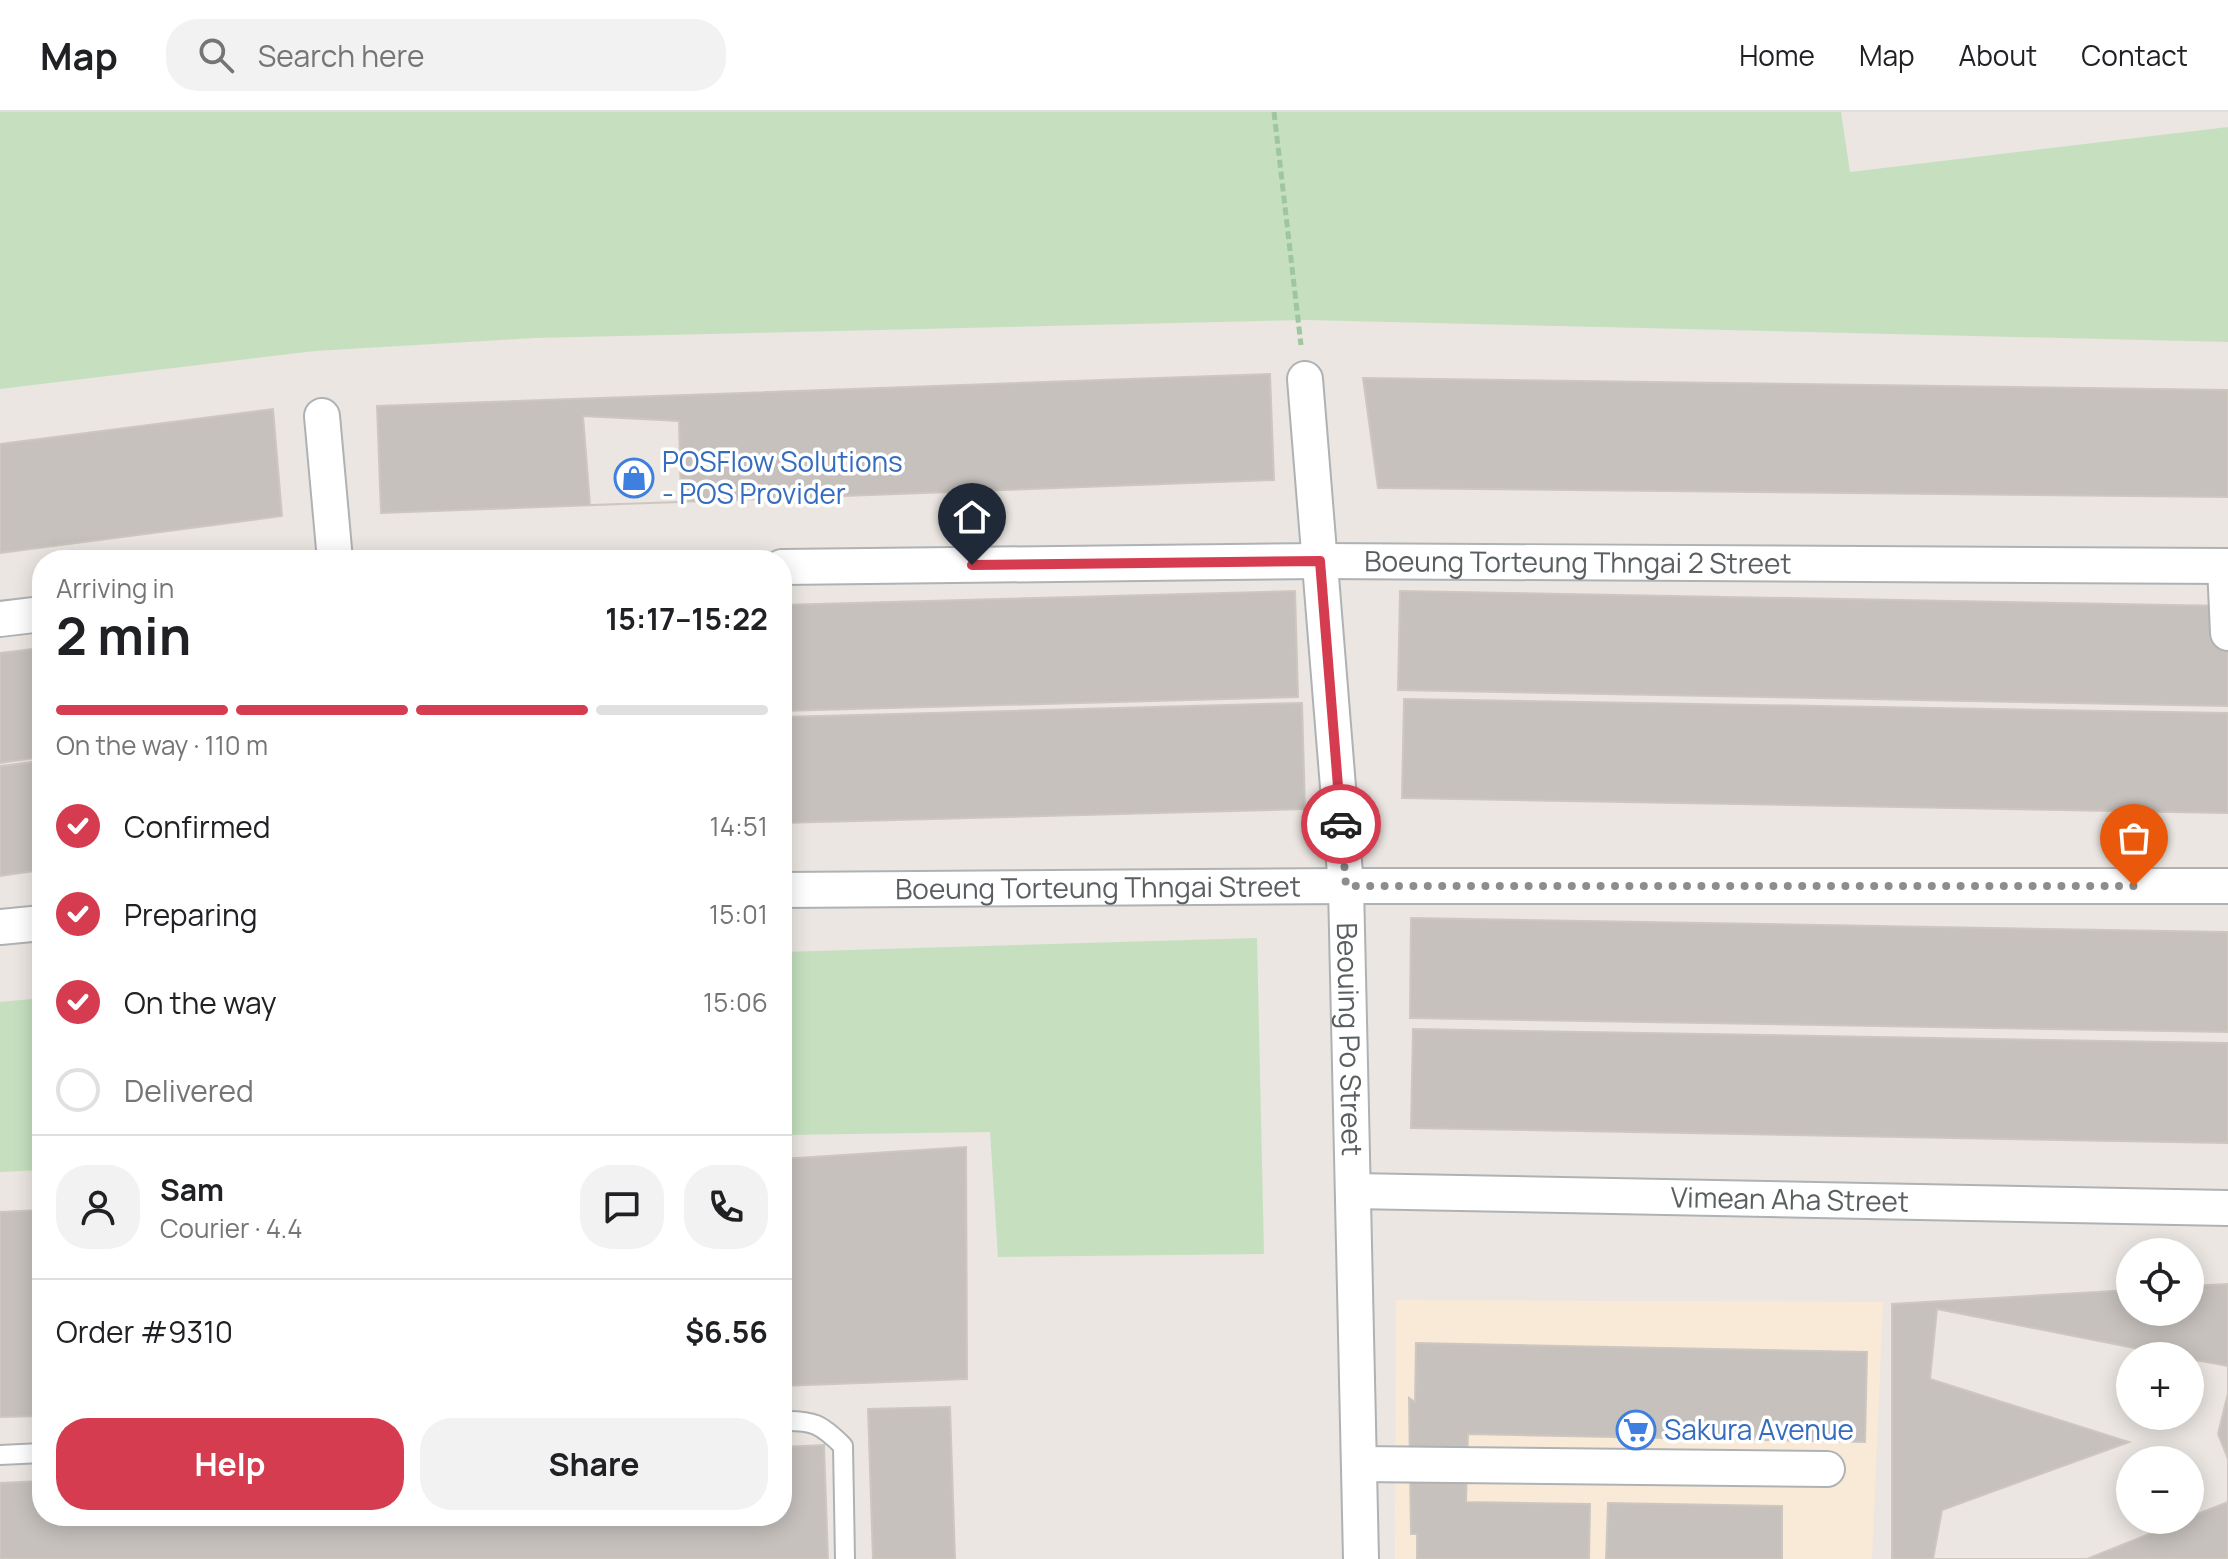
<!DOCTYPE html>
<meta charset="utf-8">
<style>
body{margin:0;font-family:Manrope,sans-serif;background:#f2f2f2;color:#202124;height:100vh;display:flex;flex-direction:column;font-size:30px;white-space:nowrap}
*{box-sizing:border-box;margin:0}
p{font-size:26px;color:#757577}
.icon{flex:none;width:44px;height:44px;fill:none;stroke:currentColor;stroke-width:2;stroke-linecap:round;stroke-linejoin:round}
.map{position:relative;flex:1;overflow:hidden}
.panel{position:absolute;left:32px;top:438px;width:760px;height:976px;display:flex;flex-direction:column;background:#fff;border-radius:32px;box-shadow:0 4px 20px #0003}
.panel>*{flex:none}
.tools{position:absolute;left:2116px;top:1126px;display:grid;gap:16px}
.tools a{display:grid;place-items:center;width:88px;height:88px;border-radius:50%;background:#fff;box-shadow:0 4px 20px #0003;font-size:40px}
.pin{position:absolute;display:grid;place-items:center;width:68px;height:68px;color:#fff;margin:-82px -34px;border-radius:50% 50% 50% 0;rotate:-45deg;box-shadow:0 0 8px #0007}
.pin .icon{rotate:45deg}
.courier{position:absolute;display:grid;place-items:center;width:80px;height:80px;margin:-40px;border:6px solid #d63c4f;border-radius:50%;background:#fff;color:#222;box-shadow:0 2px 10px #0007}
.head em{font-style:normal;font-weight:700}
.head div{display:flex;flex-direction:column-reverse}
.head{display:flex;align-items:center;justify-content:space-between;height:136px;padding:0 24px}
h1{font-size:52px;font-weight:700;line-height:60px}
.bar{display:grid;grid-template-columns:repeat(4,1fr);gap:12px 8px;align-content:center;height:96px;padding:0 24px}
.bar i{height:10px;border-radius:6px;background:#e0e0e0}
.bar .current{background:#d63c4f}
.bar p{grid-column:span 4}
.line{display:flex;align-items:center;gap:20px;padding:0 24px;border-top:2px solid #e0e0e0}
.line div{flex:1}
.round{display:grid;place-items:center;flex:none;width:84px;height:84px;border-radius:32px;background:#f2f2f2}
ol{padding:0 24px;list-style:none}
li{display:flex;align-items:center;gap:24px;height:88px}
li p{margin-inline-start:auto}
li .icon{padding:8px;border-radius:50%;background:#d63c4f;color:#fff;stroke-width:4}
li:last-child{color:#757577}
li i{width:44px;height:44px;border:4px solid #e0e0e0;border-radius:50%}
.primary-button{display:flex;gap:16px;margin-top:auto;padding:16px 24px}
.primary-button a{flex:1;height:92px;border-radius:32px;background:#d63c4f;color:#fff;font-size:32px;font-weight:700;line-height:92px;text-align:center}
.primary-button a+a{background:#f2f2f2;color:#202124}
header{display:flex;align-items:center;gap:48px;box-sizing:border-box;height:112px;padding:0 40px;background:#fff;border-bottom:2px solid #e0e0e0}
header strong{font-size:38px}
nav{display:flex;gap:44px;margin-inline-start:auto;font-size:28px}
.search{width:560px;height:72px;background:#f2f2f2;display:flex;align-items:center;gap:20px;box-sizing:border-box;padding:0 28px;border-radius:32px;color:#757577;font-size:30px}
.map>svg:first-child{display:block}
.commercial{fill:#f9ead7}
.green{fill:#c6e0bf}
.building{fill:#c6c1bd;stroke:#cec7c0;stroke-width:2;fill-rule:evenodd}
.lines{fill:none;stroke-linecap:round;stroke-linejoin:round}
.lane-casing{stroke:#aeb2b5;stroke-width:22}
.street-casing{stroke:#aeb2b5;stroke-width:38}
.path{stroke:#9ec7a0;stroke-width:5;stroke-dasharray:8 4;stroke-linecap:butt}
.lane{stroke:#fff;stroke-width:18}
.street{stroke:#fff;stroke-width:34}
.done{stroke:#8c8e8d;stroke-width:8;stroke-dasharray:0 14.4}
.route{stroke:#d63c4f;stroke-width:10}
.labels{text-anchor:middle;stroke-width:7;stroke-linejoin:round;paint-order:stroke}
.shop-label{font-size:28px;fill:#366cbe;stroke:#fff;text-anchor:start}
.street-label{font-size:28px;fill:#595e60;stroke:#fff}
</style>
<header>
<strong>Map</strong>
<div class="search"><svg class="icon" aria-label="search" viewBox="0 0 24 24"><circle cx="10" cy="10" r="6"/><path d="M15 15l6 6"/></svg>Search here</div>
<nav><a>Home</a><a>Map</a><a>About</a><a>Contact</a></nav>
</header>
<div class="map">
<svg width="2228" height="1447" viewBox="0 0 2228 1447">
<rect width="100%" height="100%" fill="#ebe6e1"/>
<path class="commercial" d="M 1396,1188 L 1883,1190 L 1872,1447 L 1395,1447 Z"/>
<path class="green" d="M 0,0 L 1841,0 L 1850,60 L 2228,15 L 2228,230 L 1305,208 L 535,226 L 315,239 L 0,277 Z
M 1257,826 L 1264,1142 L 998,1145 L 990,1020 L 782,1023 L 782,840 Z
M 42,886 L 42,1058 L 0,1060 L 0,890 Z"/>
<path class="building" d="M 1270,262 L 1274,368 L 381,401 L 377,294 Z
M 1363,266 L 2228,278 L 2228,385 L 1378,376 Z
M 273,297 L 282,404 L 0,441 L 0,332 Z
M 583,304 L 679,309 L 681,390 L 590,393 Z
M 1295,479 L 1298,585 L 782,599 L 782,493 Z
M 1400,479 L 2228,494 L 2228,594 L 1398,578 Z
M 42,536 L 42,645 L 0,651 L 0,541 Z
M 1404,587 L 2228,601 L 2228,701 L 1402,686 Z
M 1302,591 L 1305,697 L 782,711 L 782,605 Z
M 42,649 L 42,758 L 0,764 L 0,654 Z
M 1411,806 L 2228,820 L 2228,920 L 1410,906 Z
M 1413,917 L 2228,931 L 2228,1031 L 1411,1016 Z
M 966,1035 L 967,1267 L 782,1274 L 782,1047 Z
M 42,1098 L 42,1304 L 0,1305 L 0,1100 Z
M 2228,1172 L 2228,1447 L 1892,1447 L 1892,1192 L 2130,1178 L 2130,1200 L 2190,1200 L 2190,1174 ZM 2130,1244 L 2190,1244 L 2190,1304 L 2130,1304 ZM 2130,1348 L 2190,1348 L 2190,1408 L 2130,1408 Z
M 1937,1197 L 2175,1244 L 2130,1244 L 2130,1304 L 2190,1304 L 2190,1247 L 2228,1254 L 2228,1281 L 2218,1322 L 2228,1347 L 2228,1390 L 2190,1405 L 2190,1348 L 2130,1348 L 2130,1408 L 2184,1408 L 2087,1447 L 1933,1447 L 1942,1398 L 2129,1330 L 1930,1267 Z
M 1416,1231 L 1867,1240 L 1865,1330 L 1468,1322 L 1466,1390 L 1590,1392 L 1589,1447 L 1417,1447 L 1417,1422 L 1411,1422 L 1409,1286 L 1415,1290 Z
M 950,1295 L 955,1447 L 873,1447 L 868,1297 Z
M 824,1333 L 828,1447 L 0,1447 L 0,1371 L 42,1369 L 42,1404 L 782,1404 L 782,1335 Z
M 1608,1391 L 1782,1394 L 1782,1447 L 1606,1447 Z"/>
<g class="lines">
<g class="lane-casing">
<path id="lane" d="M 782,1309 C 813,1308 821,1312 843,1334 L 845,1447
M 0,1343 L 42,1341"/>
</g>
<g class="street-casing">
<g id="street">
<path id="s1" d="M 1305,267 L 1346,774 L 1361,1447"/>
<path d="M 322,304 L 335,448"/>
<path d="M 2225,454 L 2228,521"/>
<path id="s2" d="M 782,455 L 1320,449 L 2228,454"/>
<path d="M 0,507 L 42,502"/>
<path id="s3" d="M 782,778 L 1346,774 L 2228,774"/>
<path d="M 0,815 L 42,811"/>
<path id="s4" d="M 1354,1079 L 2228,1096"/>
<path d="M 1359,1352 L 1827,1357"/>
</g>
</g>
<path class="path" d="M 1274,0 L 1301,233"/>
<use href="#lane" class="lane"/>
<use href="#street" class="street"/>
</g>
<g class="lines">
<path class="done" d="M 1341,712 L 1346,774 L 2134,774"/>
<path class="route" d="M 972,453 L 1320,449 L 1341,712"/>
</g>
<defs>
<g id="shop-ring" transform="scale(2)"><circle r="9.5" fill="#fff" stroke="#3f7fe0" stroke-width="1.5"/><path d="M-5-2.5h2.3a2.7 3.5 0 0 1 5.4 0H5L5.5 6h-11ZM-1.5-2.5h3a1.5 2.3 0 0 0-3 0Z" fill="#3f7fe0"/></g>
<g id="supermarket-ring" transform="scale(2)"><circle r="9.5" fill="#fff" stroke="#3f7fe0" stroke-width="1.5"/><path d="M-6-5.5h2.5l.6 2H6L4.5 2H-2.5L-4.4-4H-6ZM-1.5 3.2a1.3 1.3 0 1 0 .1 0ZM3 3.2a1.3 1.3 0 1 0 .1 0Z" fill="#3f7fe0"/></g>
</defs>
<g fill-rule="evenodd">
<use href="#shop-ring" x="634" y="366"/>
<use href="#supermarket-ring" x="1636" y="1318"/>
</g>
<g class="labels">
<g class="shop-label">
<text x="662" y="360">POSFlow Solutions<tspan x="662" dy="32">- POS Provider</tspan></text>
<text x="1664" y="1328">Sakura Avenue</text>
</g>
<g class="street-label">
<text dy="10" stroke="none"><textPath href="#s2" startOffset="796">Boeung Torteung Thngai 2 Street</textPath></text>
<text dy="10" stroke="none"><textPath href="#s3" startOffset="316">Boeung Torteung Thngai Street</textPath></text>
<text dy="10" stroke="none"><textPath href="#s1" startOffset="662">Beouing Po Street</textPath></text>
<text dy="10" stroke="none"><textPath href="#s4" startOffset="436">Vimean Aha Street</textPath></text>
</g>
</g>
</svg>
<div class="tools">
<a><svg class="icon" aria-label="locate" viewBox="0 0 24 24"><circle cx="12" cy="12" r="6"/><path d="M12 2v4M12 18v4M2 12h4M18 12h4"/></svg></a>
<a>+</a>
<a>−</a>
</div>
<div class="pin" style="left:2134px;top:774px;background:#ea580c"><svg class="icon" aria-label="bag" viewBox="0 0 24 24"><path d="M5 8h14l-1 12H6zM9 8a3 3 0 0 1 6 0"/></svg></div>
<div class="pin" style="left:972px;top:453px;background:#1f2937"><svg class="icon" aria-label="home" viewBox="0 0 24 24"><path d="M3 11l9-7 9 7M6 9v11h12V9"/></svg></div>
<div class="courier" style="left:1341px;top:712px"><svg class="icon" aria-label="car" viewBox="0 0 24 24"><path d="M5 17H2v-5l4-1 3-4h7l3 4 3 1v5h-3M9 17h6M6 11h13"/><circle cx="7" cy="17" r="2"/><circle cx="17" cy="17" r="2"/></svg></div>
<section class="panel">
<div class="head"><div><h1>2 min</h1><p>Arriving in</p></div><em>15:17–15:22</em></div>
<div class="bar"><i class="current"></i><i class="current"></i><i class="current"></i><i></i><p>On the way · 110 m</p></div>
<ol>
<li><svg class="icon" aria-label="check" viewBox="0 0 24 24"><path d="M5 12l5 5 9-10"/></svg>Confirmed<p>14:51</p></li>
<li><svg class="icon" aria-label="check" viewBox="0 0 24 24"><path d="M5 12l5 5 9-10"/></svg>Preparing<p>15:01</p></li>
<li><svg class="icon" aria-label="check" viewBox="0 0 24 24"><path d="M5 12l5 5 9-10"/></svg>On the way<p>15:06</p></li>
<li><i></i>Delivered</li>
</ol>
<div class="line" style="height:144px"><a class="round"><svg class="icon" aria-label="person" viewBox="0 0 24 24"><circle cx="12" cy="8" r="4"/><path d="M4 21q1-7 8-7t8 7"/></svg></a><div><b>Sam</b><p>Courier · 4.4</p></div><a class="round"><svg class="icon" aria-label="chat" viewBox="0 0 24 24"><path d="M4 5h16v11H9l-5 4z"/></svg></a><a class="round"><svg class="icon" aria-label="phone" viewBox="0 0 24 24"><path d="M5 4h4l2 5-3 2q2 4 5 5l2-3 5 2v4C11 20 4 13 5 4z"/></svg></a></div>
<div class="line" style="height:104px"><div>Order #9310</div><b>$6.56</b></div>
<div class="primary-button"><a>Help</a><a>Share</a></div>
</section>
</div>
